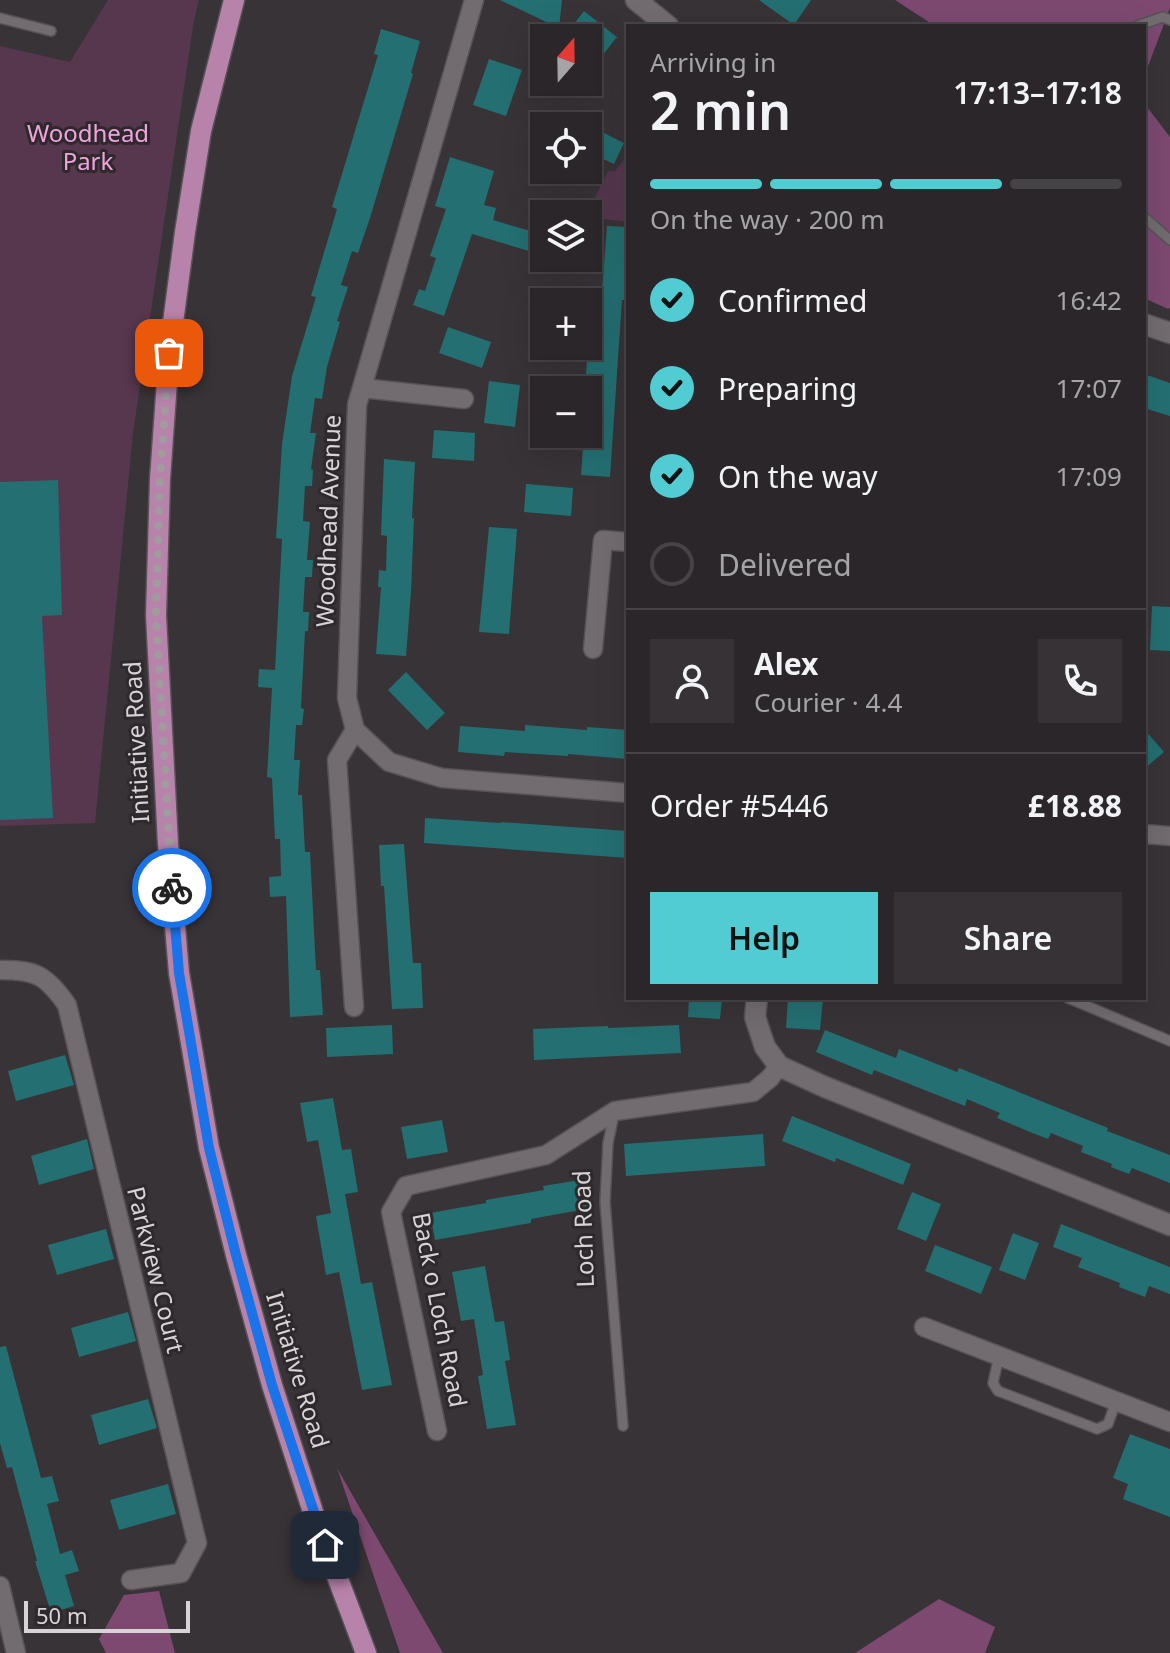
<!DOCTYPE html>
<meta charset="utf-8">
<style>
body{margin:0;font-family:"Noto Sans",sans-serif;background:#363235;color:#f1f3f6;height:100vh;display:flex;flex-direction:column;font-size:30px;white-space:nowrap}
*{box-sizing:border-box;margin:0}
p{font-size:26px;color:#a5a5a8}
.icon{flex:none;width:44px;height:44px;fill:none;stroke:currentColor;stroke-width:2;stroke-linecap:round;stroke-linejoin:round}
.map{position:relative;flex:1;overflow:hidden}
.side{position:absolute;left:626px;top:24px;width:520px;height:976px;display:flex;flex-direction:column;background:#2a2629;border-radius:0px;box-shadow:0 8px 32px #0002,0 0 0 2px #464346}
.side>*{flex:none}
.needle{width:52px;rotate:20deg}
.fabs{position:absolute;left:530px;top:24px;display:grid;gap:16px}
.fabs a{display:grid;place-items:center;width:72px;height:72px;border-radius:0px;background:#2a2629;box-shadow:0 8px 32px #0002,0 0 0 2px #464346;font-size:40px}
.scale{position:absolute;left:24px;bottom:20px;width:166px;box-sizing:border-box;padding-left:8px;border:4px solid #d7d4d6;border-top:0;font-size:22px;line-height:28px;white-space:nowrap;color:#d7d4d6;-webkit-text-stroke:6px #2e292c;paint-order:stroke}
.pin{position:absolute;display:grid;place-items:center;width:68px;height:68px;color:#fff;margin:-34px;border-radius:16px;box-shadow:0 4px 12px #0006}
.courier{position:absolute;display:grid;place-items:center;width:80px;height:80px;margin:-40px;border:6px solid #1a73e8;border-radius:50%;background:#fff;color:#222;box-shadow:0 2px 10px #0007}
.head em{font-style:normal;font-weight:600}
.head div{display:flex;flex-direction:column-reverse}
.head{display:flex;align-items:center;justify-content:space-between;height:136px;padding:0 24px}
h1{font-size:52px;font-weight:600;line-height:60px}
.bar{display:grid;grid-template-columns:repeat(4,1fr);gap:12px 8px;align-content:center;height:96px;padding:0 24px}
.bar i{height:10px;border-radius:6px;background:#464346}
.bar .current{background:#51ccd2}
.bar p{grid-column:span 4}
.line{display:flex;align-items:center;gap:20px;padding:0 24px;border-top:2px solid #464346}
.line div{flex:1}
.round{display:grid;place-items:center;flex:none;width:84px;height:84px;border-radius:0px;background:#363235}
ol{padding:0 24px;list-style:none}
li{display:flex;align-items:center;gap:24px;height:88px}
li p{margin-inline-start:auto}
li .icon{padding:8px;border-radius:50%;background:#51ccd2;color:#111;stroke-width:4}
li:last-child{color:#a5a5a8}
li i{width:44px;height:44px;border:4px solid #464346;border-radius:50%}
.button{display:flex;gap:16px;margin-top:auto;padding:16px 24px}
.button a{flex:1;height:92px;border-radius:0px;background:#51ccd2;color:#111;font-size:32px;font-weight:600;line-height:92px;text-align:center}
.button a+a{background:#363235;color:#f1f3f6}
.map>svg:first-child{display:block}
.green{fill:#56374e}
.forest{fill:#7d4971}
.building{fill:#246f72}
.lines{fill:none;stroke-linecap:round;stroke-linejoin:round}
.service-casing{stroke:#565255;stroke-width:12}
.minor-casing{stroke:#565255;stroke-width:21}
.tertiary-casing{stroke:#565255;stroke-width:23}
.secondary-casing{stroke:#565255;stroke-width:23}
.primary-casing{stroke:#565255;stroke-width:23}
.service{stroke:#726c70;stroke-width:9}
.minor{stroke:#726c70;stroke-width:18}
.tertiary{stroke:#726c70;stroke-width:20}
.secondary{stroke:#726c70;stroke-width:20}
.primary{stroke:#b883ab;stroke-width:20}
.done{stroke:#9f9c9e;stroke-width:8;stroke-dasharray:0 14.4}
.route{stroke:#1a73e8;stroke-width:10}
.labels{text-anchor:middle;stroke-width:6;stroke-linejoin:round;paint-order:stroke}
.park-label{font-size:24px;fill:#f2a3de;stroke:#2e292c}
.street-label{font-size:24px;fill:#d7d4d6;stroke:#2e292c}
</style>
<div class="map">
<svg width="1170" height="1653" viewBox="0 0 1170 1653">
<rect width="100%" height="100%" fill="#383337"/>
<path class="green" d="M 108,0 L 199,0 L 194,20 L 133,433 L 95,823 L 0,826 L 0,46 L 70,62 Z
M 628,155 L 628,222 L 588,217 L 587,214 L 608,171 L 615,171 Z"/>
<path class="forest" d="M 895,0 L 1170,0 L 1170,8 L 1144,77 L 1144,26 L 935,26 Z
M 1144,103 L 1170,137 L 1170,308 L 1168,309 L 1144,298 Z
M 337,1468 L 443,1653 L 400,1653 Z
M 159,1591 L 175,1653 L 106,1653 L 99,1639 L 124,1595 Z
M 939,1599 L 995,1627 L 985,1653 L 855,1653 Z"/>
<path class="building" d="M 500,0 L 562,0 L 559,28 Z
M 759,0 L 811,0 L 794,25 Z
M 584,11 L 618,38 L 616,38 L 588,74 L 588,38 L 563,38 Z
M 381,29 L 420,41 L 411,73 L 413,74 L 370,218 L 358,253 L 352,251 L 341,285 L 348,287 L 337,321 L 340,322 L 327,367 L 322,399 L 315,398 L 310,433 L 316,433 L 311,469 L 313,470 L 312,486 L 305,486 L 303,521 L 310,522 L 307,560 L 313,560 L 312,577 L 305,577 L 303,612 L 309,612 L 308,631 L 305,631 L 301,708 L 304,709 L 302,725 L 296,725 L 294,760 L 300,760 L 298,795 L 302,795 L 305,852 L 310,852 L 316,970 L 320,970 L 323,1015 L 290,1017 L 286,896 L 270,897 L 269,877 L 281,876 L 280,839 L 275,839 L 272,778 L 267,777 L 272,688 L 258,687 L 259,669 L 275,670 L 282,539 L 276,538 L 282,444 L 292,376 L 316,297 L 311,296 L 337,209 L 332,207 L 378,55 L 374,54 Z
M 489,59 L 522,70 L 506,116 L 473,105 Z
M 588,125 L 624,143 L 614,164 L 588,152 Z
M 450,157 L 494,171 L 484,205 L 496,208 L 493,220 L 544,235 L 539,254 L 472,234 L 444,316 L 413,305 L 419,289 L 425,291 L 436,258 L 430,256 L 446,209 L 435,206 Z
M 607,226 L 628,227 L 628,300 L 622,300 L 610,477 L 581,475 L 584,435 L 588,435 L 588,390 L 585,390 L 590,316 L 600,317 Z
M 448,327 L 491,342 L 482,368 L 439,353 Z
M 1144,374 L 1170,383 L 1170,416 L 1144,408 Z
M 489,381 L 520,385 L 515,427 L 484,423 Z
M 434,430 L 475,433 L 474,461 L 432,458 Z
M 384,459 L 415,462 L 412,518 L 414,518 L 411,592 L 406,656 L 376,654 L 381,587 L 378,587 L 379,570 L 386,571 L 387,536 L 381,535 Z
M 58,480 L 62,615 L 42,616 L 53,818 L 0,820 L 0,482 Z
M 526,484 L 573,488 L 571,516 L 524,512 Z
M 489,527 L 517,529 L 509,634 L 479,632 Z
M 1152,606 L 1170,607 L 1170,651 L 1150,650 Z
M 406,672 L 445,713 L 427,730 L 388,690 Z
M 525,725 L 587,730 L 587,727 L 628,730 L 628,759 L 568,754 L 568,756 L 505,752 L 504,756 L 458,752 L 460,726 L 525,731 Z
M 1144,729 L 1164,752 L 1144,769 Z
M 425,818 L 501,823 L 501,822 L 628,831 L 628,858 L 424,843 Z
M 404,844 L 413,963 L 421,963 L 423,1008 L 392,1009 L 384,886 L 381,886 L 379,845 Z
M 689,998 L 722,998 L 720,1019 L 688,1017 Z
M 788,998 L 823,998 L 820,1030 L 786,1028 Z
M 392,1025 L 393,1054 L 327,1057 L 326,1028 Z
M 679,1025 L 681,1053 L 534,1060 L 533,1029 L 608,1026 L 608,1028 Z
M 825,1030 L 896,1058 L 899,1049 L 957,1072 L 959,1068 L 1108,1128 L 1107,1131 L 1170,1155 L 1170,1183 L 1132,1168 L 1129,1174 L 1111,1167 L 1112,1164 L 1081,1152 L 1083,1146 L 1051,1133 L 1048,1139 L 1030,1132 L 997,1118 L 1000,1113 L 967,1099 L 965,1106 L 874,1070 L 872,1075 L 816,1052 Z
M 65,1055 L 74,1085 L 16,1101 L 8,1071 Z
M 333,1098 L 342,1150 L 351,1149 L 358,1192 L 345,1194 L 361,1284 L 372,1282 L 392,1385 L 362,1390 L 339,1272 L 326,1275 L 316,1216 L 331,1213 L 318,1140 L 307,1142 L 300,1103 Z
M 792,1116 L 911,1164 L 903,1185 L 836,1158 L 835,1162 L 782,1141 Z
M 442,1120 L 448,1152 L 407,1159 L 401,1127 Z
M 763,1134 L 765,1166 L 626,1176 L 624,1144 Z
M 87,1139 L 94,1169 L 39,1185 L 31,1156 Z
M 586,1179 L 591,1208 L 531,1219 L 531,1223 L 435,1240 L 430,1213 L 486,1203 L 486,1200 L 544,1190 L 543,1186 Z
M 912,1192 L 941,1204 L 926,1241 L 897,1229 Z
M 1061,1224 L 1170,1267 L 1170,1294 L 1149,1286 L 1145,1297 L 1119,1287 L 1120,1283 L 1078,1267 L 1082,1258 L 1053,1247 Z
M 106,1229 L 114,1259 L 57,1275 L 48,1245 Z
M 1013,1233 L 1039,1243 L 1025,1280 L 999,1270 Z
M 935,1245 L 992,1267 L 981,1294 L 925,1271 Z
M 485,1266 L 495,1322 L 504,1321 L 510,1360 L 505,1361 L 516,1425 L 487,1429 L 478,1376 L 483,1375 L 474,1319 L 461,1321 L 452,1272 Z
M 128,1312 L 136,1341 L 79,1357 L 71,1328 Z
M 6,1346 L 41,1478 L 52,1476 L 59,1501 L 47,1504 L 60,1554 L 72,1550 L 79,1571 L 65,1575 L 74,1606 L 51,1613 L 35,1561 L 37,1561 L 12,1467 L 7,1468 L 0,1443 L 0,1347 Z
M 148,1399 L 157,1428 L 99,1445 L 91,1415 Z
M 1130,1434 L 1170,1449 L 1170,1517 L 1123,1499 L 1128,1484 L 1113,1478 Z
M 168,1484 L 176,1514 L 119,1530 L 110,1500 Z"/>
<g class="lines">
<g class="service-casing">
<path id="service" d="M 0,18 L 51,31
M 1137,26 L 1163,17 L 1170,20
M 1144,217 L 1170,240
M 1068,998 L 1170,1041
M 614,1114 L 608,1143 L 605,1202 L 623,1426
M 999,1356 L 993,1383 L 998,1391 L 1097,1429 L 1108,1424 L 1116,1401"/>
</g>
<g class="minor-casing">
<path id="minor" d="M 362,388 L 464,399
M 593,649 L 603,540 L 628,542
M 355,730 L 389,762 L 442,778 L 628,793
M 1144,834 L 1170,836
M 0,970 C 36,970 46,975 67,1005 L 197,1543 L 181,1573 L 131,1580
M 354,1007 L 337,760 L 355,730 L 347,698 L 357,405 L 474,0
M 924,1327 L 1170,1422
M 437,1431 L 391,1212 L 406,1186 L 546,1155 L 615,1111 L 753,1092 L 770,1078 L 779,1066
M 0,1586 L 16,1653"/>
</g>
<g class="tertiary-casing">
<path id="tertiary" d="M 757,998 L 755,1017 L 765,1047 L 779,1066 L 825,1087 L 1170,1225"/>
</g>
<g class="secondary-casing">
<path id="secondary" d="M 636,0 L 668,26
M 1144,324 L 1170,333"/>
</g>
<g class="primary-casing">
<path id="primary" d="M 234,0 L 201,131 L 185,232 L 169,353 L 160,479 L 156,615 L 168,844 L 179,973 L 209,1148 L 236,1255 L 272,1385 L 315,1518 L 366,1653"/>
</g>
<use href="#service" class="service"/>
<use href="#minor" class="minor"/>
<use href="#tertiary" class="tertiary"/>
<use href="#secondary" class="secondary"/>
<use href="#primary" class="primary"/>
</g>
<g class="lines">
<path class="done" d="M 169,353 L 160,479 L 156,615 L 172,888"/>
<path class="route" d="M 172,888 L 179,973 L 209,1148 L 236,1255 L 272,1385 L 325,1545"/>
</g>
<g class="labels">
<g class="park-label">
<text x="88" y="142">Woodhead<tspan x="88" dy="28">Park</tspan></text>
</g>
<g class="street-label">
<text transform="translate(329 521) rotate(-88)" y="8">Woodhead Avenue</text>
<text transform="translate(137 742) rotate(-93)" y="8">Initiative Road</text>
<text transform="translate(584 1229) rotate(-92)" y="8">Loch Road</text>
<text transform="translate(155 1270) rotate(76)" y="8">Parkview Court</text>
<text transform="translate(439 1310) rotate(79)" y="8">Back o Loch Road</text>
<text transform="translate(297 1370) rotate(73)" y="8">Initiative Road</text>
</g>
</g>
</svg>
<div class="fabs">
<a><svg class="needle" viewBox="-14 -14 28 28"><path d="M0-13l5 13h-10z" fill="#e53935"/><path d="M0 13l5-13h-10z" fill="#a5a5a8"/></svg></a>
<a><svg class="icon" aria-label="locate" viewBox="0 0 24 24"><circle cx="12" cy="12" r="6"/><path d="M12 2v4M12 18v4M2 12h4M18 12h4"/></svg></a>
<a><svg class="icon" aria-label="layers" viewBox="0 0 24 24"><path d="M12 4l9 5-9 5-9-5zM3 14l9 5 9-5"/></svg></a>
<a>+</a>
<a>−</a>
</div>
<div class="scale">50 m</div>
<div class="pin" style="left:169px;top:353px;background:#ea580c"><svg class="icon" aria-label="bag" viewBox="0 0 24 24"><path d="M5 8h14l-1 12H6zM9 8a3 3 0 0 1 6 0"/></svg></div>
<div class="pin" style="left:325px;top:1545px;background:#1f2937"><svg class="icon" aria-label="home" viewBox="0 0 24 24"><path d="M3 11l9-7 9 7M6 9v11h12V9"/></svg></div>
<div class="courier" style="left:172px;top:888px"><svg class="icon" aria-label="bike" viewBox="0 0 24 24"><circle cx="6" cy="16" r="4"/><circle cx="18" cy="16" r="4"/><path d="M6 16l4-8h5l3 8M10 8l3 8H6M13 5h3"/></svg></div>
<section class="side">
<div class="head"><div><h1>2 min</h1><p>Arriving in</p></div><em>17:13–17:18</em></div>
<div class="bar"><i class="current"></i><i class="current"></i><i class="current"></i><i></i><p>On the way · 200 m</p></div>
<ol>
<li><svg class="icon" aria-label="check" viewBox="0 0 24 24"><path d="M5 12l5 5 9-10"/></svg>Confirmed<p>16:42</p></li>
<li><svg class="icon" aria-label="check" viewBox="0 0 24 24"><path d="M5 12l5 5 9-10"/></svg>Preparing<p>17:07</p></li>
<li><svg class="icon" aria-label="check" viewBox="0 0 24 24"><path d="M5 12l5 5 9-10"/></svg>On the way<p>17:09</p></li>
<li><i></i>Delivered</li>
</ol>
<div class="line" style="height:144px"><a class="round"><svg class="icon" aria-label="person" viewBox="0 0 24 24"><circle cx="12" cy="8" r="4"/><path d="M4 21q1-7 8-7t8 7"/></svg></a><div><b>Alex</b><p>Courier · 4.4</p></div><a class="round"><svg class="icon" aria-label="phone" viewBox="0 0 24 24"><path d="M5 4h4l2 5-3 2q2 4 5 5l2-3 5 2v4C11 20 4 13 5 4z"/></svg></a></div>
<div class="line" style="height:104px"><div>Order #5446</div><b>£18.88</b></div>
<div class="button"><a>Help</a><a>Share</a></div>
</section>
</div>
